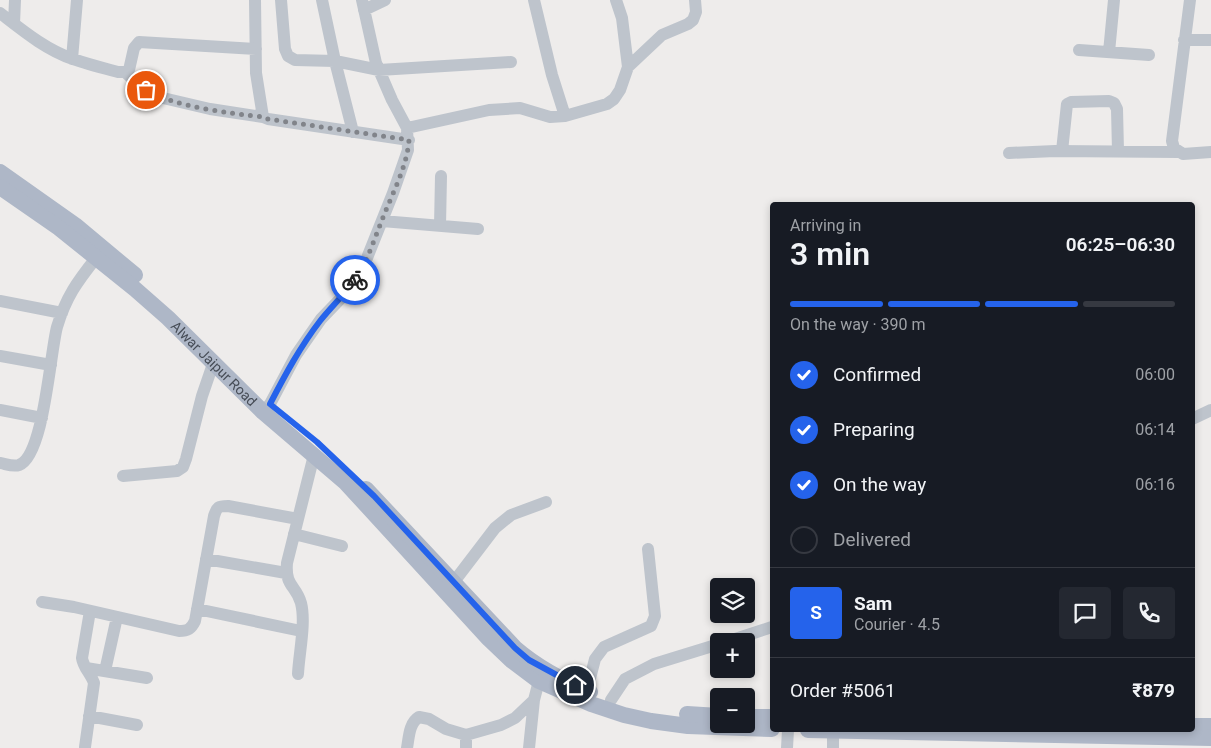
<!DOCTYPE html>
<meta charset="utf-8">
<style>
body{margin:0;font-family:Roboto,sans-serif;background:#242831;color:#f1f3f6;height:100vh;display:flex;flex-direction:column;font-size:19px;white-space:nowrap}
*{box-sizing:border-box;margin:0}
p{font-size:16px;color:#9ea1a6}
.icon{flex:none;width:28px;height:28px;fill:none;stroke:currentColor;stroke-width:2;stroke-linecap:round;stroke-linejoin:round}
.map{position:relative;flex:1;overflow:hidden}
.side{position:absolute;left:770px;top:202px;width:425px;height:530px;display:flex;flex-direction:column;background:#171b24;border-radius:5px;box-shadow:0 2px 8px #0003}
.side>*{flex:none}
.buttons{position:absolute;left:710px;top:578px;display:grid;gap:10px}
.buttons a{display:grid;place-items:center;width:45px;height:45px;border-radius:5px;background:#171b24;box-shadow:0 2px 8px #0003;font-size:25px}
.pin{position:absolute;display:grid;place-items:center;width:42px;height:42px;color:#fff;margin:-21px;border:2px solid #fff;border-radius:50%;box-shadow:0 1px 5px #0007}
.courier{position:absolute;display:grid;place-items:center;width:50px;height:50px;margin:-25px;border:4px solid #2563eb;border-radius:50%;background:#fff;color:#222;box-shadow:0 1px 6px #0007}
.headline em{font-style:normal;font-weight:600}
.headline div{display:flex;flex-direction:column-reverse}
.headline{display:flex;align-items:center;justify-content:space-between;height:85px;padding:0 20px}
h1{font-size:32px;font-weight:600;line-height:38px}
.bar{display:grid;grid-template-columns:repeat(4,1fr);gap:8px 5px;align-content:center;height:60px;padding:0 20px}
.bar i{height:6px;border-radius:4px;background:#363941}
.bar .active{background:#2563eb}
.bar p{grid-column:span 4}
.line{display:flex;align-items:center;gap:12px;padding:0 20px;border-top:1px solid #363941}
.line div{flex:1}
.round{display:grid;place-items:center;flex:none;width:52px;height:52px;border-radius:5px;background:#242831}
ol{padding:0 20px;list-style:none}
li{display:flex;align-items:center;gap:15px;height:55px}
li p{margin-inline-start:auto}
li .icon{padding:5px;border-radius:50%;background:#2563eb;color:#fff;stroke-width:4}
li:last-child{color:#9ea1a6}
li i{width:28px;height:28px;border:2px solid #363941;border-radius:50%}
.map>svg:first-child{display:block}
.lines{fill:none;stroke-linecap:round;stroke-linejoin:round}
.minor{stroke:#bec4cc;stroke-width:12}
.major{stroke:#aeb7c7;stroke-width:16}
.done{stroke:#81848a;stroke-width:5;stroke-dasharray:0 9}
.route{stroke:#2563eb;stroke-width:6}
.labels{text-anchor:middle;stroke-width:4;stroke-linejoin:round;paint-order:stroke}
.street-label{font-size:14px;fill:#464c56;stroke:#fff}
</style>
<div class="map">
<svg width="1211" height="748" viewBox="0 0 1211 748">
<rect width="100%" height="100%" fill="#eeeceb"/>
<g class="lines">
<path class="minor" d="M 255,0 L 256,73 L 263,117 L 268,119 L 409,140
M 281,0 L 285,49 L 288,56 L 295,60 L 335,61 L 379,70 L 511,62
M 322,0 L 335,61 L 353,132
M 534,0 L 552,75 L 565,116
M 1190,0 L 1172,141 L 1174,148 L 1183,154 L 1211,152
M 364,10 L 385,0
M 0,13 C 22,30 46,50 73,59 C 87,64 103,68 118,72 L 125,72 L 129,70 L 134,48 L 139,42 L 256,49
M 14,24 L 15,0
M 1184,40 L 1211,40
M 1079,50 L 1149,55
M 1109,52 L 1114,0
M 72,59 L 77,0
M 628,67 L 662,35 L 688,24 L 693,20 L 696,12 L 695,0
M 125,72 L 136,82 L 163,98 L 210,109 L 263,117
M 407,128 L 489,110 L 520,108 L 550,117 L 565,116 L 607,104 L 614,99 L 620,90 L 628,67 L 622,18 L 616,0
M 1062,151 L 1067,104 L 1071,102 L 1109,101 L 1114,103 L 1117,109 L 1118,151
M 1009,153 L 1055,151 L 1178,152
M 382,221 L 478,229
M 440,226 L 441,176
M 0,301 L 62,313
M 0,356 L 51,365
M 0,410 L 42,418
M 263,412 L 270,404 L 296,355 L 321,319 L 344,295 L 363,268 L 393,193 L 408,150 L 407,128 L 392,100 L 376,63 L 362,0
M 1192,419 L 1211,410
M 0,463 C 6,464 13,467 19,465 C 44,456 50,353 57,327 C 66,297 77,282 96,258
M 123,476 L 177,471 L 183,467 L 186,459 L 202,396 L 213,364
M 294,534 L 342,546
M 206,559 L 286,573
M 453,583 L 495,528 L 511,515 L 546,502
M 42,602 L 74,607 L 179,631 C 188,631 191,629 195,621 L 214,516 C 217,507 218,506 228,506 L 298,519
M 197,609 L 301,631
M 729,641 L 772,627
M 86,668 L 147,678
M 105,671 L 117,617
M 298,674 C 299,653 306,623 301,603 C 296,585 285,587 287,563 L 314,455
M 587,690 L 595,659 L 604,647 L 651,626 L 655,616 L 648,549
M 611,700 L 625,679 L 654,664 L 719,644
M 89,716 L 137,725
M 833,731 L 833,748
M 466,735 L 466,748
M 85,747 L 94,683 C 91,674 83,667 82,658 L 90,611
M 407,748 C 409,737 409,723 419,717 L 429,719 L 446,729 L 466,735 L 501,725 L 515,718 L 534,700
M 529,748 L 534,700 L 541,673
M 787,748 L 788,730"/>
<g class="major">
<path d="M 0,172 L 75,225 L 135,275"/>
<path id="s1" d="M 0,187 L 59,228 L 135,289 L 168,318 L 263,412 L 346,483 L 489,639 L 511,660 L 539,681 L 591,704 L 624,715 L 651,721 L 688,726 L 772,729"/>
<path d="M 366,489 L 515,648 C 537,667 563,681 590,692"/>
<path d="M 687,714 L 719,716"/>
<path d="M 746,717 L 772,717"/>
<path d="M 1192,726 L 1211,726"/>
<path d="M 808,730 L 1211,738"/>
</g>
</g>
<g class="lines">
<path class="done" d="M 146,90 C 174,107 230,113 263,117 L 268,119 L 409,140 C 407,167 392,194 382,220 C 374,240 367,262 355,280"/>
<path class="route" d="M 355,280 C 344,295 331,307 320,321 C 300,347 285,375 270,404 L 317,442 L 374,496 L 515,648 L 529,660 L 575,685"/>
</g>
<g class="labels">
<g class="street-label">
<text dy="5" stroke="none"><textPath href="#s1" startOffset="278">Alwar Jaipur Road</textPath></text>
</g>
</g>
</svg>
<div class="buttons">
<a><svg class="icon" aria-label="layers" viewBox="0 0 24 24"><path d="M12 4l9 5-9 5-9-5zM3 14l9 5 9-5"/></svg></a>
<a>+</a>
<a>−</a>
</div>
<div class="pin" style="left:146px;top:90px;background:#ea580c"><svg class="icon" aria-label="bag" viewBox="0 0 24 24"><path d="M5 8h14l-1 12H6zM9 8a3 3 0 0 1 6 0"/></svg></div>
<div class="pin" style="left:575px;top:685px;background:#1f2937"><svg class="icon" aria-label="home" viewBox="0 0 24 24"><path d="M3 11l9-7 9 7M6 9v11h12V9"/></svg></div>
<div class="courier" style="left:355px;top:280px"><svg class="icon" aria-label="bike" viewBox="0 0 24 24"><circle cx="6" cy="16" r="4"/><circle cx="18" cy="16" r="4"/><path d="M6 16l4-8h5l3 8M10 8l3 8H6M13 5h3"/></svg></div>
<section class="side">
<div class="headline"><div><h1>3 min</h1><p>Arriving in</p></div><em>06:25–06:30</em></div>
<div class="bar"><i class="active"></i><i class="active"></i><i class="active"></i><i></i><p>On the way · 390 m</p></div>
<ol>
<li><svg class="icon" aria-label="check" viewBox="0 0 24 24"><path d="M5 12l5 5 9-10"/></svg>Confirmed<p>06:00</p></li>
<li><svg class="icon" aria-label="check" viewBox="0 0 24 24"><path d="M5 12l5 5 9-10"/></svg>Preparing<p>06:14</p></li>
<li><svg class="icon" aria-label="check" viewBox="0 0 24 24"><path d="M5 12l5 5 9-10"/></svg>On the way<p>06:16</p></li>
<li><i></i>Delivered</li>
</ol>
<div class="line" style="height:90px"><b class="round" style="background:#2563eb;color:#fff">S</b><div><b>Sam</b><p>Courier · 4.5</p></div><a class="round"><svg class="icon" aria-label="chat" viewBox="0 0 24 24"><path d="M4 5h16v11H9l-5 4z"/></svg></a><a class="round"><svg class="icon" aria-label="phone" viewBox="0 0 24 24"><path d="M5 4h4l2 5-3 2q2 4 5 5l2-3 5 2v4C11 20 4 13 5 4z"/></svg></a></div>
<div class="line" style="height:65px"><div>Order #5061</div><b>₹879</b></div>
</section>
</div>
